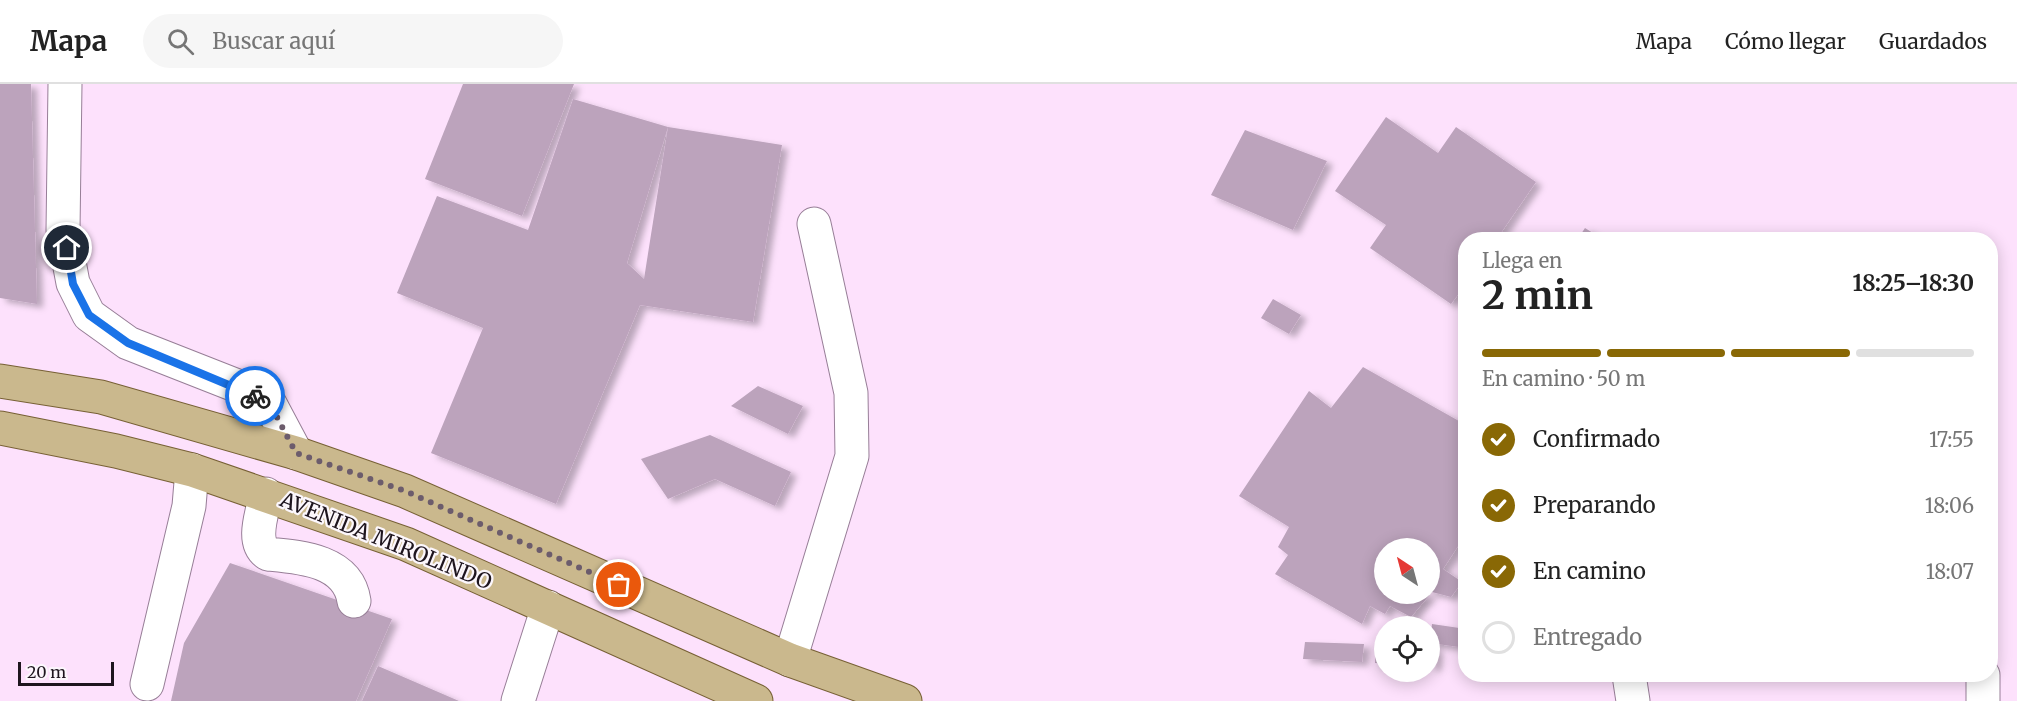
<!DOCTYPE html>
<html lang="es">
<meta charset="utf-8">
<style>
body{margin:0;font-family:Merriweather,serif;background:#f6f6f6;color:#222;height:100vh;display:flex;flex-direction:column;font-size:22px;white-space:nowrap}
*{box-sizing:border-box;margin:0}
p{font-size:20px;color:#767676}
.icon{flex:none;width:33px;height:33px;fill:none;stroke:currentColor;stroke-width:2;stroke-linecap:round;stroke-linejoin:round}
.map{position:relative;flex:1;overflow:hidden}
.details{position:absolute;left:1458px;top:148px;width:540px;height:450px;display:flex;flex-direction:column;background:#fff;border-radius:24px;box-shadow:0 3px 15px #0003}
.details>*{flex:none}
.needle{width:39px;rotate:324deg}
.buttons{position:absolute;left:1374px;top:454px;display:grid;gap:12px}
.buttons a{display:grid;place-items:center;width:66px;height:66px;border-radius:50%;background:#fff;box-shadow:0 3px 15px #0003;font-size:30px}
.scale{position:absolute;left:18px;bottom:15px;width:96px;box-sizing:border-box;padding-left:6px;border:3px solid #1e151e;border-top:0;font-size:16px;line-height:21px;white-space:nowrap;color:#1e151e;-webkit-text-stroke:4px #fcf7fc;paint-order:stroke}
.pin{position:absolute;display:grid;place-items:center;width:51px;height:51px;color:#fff;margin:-26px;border:3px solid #fff;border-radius:50%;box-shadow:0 2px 6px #0007}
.courier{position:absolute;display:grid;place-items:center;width:60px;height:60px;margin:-30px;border:4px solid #1a73e8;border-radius:50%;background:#fff;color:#222;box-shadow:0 2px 8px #0007}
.head em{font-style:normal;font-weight:700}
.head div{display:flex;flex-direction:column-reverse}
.head{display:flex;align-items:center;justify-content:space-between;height:102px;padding:0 24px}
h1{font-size:39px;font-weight:700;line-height:45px}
.bar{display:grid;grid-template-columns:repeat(4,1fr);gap:9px 6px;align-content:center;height:72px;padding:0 24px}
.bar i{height:8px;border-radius:4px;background:#e0e0e0}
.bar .selected{background:#896805}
.bar p{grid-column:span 4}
ol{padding:0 24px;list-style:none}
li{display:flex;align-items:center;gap:18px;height:66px}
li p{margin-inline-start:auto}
li .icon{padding:6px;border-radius:50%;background:#896805;color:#fff;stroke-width:4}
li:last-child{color:#767676}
li i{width:33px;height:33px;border:3px solid #e0e0e0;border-radius:50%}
header{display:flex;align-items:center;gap:36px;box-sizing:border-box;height:84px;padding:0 30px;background:#fff;border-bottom:2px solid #e0e0e0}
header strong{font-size:28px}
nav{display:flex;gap:33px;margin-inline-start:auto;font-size:21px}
.search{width:420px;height:54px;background:#f6f6f6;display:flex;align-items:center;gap:15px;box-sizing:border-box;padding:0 21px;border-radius:33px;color:#767676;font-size:22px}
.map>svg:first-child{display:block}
.building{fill:#bca3bc;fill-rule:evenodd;filter:url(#shadow)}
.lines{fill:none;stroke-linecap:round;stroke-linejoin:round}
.minor-casing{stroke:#977e97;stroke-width:35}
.major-casing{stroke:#776035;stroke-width:35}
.minor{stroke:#fff;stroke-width:33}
.major{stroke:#cab88d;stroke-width:33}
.done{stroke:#6c5c6c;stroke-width:6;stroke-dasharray:0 10.8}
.route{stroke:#1a73e8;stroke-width:8}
.labels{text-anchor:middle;stroke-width:4.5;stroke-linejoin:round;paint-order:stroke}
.street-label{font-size:21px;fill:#1e151e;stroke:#fcf7fc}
</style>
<header>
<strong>Mapa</strong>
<div class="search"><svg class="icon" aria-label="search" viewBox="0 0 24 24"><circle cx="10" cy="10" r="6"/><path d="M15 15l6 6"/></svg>Buscar aquí</div>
<nav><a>Mapa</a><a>Cómo llegar</a><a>Guardados</a></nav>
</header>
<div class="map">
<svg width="2017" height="617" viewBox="0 0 2017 617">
<defs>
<filter id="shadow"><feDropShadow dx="6" dy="4" stdDeviation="3" flood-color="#0004"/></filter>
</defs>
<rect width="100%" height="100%" fill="#fde1fc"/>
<path class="building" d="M 0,0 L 31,0 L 37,220 L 0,214 Z
M 463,0 L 574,0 L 522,132 L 425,95 Z
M 573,15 L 668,43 L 627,179 L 644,195 L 668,43 L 782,61 L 753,238 L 640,221 L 556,420 L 431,369 L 483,244 L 397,209 L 437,112 L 528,146 Z
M 1386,33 L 1438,69 L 1456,43 L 1536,98 L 1496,156 L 1466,156 L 1466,200 L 1451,220 L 1370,164 L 1386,141 L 1335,107 Z
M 1245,46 L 1327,77 L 1293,146 L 1211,111 Z
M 1585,144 L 1604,156 L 1577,156 Z
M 1273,215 L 1301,231 L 1289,250 L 1261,234 Z
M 1363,283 L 1466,341 L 1466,450 L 1443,485 L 1462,498 L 1451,513 L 1432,508 L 1411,533 L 1390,522 L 1385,530 L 1370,522 L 1362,540 L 1275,490 L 1288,471 L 1278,463 L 1289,443 L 1239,412 L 1309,307 L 1331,324 ZM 1384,465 L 1430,465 L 1430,510 L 1384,510 Z
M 758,302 L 803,322 L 788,350 L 731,322 Z
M 710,351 L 791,388 L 775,422 L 715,395 L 668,415 L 641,375 Z
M 230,479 L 392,535 L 356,617 L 171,617 L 184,559 Z
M 1432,540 L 1466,545 L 1466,564 L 1430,559 Z
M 1305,558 L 1364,560 L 1362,578 L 1303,575 Z
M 1430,560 L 1436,567 L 1435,583 L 1430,583 Z
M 1376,563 L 1384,563 L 1384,580 L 1375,579 Z
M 378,582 L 459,617 L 362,617 Z"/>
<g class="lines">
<g class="minor-casing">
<path id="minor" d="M 65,0 L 63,146 L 73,199 L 89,231 L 128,259 L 240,303 L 270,320 L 296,369
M 266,410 C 263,428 250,458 268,470 C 300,473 348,476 354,517
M 790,576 L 852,372 L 851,309 L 814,140
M 1629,591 L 1633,617
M 1983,591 L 1983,617
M 147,600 L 189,422 L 192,386
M 518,617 L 548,523"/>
</g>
<g class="major-casing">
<path id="major" d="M 0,297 L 101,313 L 296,369 L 405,407 L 790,576 L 905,617
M 0,344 L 116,367 L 192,386 L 406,460 L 756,617"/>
</g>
<use href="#minor" class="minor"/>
<use href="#major" class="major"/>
</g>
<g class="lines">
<path class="done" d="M 255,312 L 270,320 L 296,369 L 405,407 L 619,501"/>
<path class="route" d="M 67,164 L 73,200 L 89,231 L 128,259 L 255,312"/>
</g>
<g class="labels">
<g class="street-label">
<text transform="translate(386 457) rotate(22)" y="7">AVENIDA MIROLINDO</text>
</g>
</g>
</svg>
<div class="buttons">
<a><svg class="needle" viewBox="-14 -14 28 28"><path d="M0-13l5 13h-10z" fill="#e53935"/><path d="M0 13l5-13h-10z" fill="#767676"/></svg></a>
<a><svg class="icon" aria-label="locate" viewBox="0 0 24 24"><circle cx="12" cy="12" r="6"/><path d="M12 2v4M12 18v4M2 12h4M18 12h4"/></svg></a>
</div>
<div class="scale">20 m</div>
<div class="pin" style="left:619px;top:501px;background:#ea580c"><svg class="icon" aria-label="bag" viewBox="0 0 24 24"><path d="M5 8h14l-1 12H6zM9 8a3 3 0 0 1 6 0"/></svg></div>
<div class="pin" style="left:67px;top:164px;background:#1f2937"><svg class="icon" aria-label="home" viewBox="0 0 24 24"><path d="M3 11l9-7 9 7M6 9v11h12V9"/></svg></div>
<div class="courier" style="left:255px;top:312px"><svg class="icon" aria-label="bike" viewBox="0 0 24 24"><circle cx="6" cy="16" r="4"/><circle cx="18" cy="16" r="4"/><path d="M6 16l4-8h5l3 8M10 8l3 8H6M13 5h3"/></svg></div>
<section class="details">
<div class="head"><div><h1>2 min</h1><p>Llega en</p></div><em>18:25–18:30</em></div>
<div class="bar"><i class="selected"></i><i class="selected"></i><i class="selected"></i><i></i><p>En camino · 50 m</p></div>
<ol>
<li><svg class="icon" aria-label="check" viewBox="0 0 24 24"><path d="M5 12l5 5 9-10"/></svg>Confirmado<p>17:55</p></li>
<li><svg class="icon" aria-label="check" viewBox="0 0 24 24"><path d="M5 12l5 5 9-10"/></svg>Preparando<p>18:06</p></li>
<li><svg class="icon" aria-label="check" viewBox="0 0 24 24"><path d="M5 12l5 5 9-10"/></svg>En camino<p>18:07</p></li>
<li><i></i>Entregado</li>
</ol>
</section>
</div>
